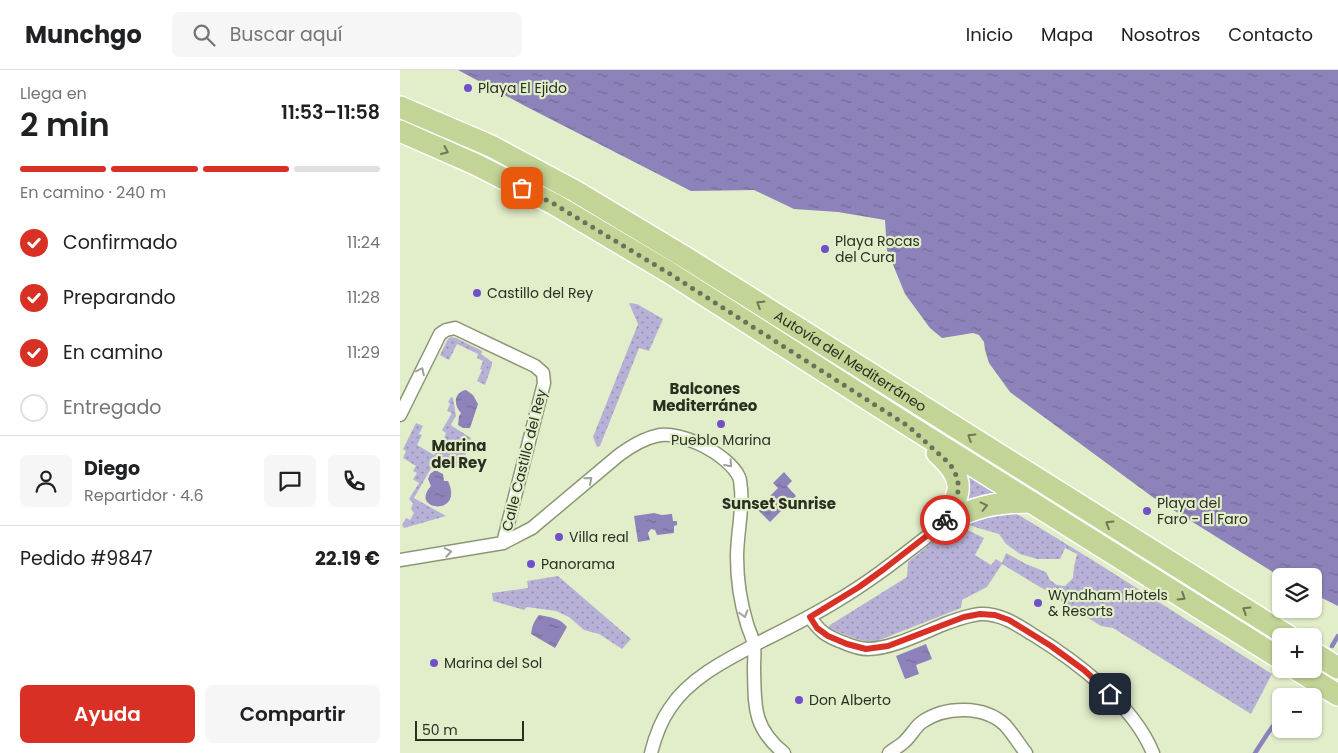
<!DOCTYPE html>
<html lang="es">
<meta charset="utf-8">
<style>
body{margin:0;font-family:Poppins,sans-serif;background:#f6f6f6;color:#202124;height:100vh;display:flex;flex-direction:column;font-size:19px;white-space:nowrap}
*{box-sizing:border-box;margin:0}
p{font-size:16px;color:#757577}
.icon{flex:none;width:28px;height:28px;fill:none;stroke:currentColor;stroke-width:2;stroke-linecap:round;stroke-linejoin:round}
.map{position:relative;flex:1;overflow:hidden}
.sheet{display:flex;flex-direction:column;background:#fff;width:400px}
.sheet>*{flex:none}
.tools{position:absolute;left:872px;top:498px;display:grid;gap:10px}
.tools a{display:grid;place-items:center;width:50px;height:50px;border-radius:8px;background:#fff;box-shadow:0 1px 4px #0004;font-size:25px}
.scale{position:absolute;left:15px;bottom:12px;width:109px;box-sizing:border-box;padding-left:5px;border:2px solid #2b2f21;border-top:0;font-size:14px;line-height:18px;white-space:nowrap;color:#2b2f21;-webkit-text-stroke:4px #e2eeca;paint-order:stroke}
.pin{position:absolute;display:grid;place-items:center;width:42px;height:42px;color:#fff;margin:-21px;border-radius:10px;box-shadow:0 2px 8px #0006}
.courier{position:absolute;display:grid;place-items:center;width:50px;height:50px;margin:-25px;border:4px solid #d93025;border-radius:50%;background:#fff;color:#222;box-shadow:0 1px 6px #0007}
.overview em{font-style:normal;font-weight:600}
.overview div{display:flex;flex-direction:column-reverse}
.overview{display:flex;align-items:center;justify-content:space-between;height:85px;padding:0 20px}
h1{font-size:32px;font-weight:600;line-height:38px}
.bar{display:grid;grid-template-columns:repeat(4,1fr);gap:8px 5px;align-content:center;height:60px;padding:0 20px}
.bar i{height:6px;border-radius:4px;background:#e0e0e0}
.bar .on{background:#d93025}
.bar p{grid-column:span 4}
.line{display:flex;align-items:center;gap:12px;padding:0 20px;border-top:1px solid #e0e0e0}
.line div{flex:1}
.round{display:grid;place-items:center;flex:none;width:52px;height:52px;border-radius:8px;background:#f6f6f6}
ol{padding:0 20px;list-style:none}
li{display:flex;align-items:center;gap:15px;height:55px}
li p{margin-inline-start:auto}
li .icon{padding:5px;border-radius:50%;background:#d93025;color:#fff;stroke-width:4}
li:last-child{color:#757577}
li i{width:28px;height:28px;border:2px solid #e0e0e0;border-radius:50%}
.primary-button{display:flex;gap:10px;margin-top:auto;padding:10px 20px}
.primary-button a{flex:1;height:58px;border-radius:8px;background:#d93025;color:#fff;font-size:20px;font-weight:600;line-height:58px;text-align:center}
.primary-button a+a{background:#f6f6f6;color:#202124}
header{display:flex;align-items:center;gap:30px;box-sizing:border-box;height:70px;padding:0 25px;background:#fff;border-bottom:1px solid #e0e0e0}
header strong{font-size:24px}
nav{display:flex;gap:28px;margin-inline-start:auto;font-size:18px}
.search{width:350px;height:45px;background:#f6f6f6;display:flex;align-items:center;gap:12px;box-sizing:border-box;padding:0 18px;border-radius:8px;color:#757577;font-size:19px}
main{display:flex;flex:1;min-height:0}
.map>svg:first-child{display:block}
.grass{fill:url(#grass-dots)}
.water{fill:url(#water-ripples)}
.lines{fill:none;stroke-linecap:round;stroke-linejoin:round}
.stream{stroke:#8d83ba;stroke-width:4.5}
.minor-casing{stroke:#8c9676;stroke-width:15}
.trunk-casing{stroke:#fff;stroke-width:24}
.minor{stroke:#fff;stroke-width:12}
.trunk{stroke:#c2d496;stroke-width:21}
.oneway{stroke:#6f7956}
.oneway2{stroke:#a0a19b}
.done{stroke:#6b725c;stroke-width:5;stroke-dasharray:0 9}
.route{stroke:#d93025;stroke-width:6}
.poi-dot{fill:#704fc8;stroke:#e2eeca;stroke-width:2}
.labels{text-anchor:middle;stroke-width:4.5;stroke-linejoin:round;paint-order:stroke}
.poi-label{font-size:14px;fill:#2b2f21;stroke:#e2eeca;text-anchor:start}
.street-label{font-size:14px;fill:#2b2f21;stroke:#e2eeca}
.neighbourhood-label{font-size:15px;font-weight:bold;fill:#2b2f21;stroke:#e2eeca}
</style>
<header>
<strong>Munchgo</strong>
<div class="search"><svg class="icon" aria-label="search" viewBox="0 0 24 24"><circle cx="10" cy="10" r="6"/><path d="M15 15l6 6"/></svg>Buscar aquí</div>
<nav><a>Inicio</a><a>Mapa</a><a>Nosotros</a><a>Contacto</a></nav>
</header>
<main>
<section class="sheet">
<div class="overview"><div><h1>2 min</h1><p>Llega en</p></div><em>11:53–11:58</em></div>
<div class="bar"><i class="on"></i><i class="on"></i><i class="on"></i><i></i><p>En camino · 240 m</p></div>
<ol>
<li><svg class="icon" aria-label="check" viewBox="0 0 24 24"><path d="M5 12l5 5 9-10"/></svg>Confirmado<p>11:24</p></li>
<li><svg class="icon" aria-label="check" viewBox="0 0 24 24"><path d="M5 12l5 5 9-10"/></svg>Preparando<p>11:28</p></li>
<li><svg class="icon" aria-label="check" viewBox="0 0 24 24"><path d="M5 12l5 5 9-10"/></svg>En camino<p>11:29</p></li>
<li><i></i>Entregado</li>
</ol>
<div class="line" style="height:90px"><a class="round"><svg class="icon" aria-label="person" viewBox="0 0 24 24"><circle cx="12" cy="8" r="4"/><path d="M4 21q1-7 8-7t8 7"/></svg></a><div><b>Diego</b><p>Repartidor · 4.6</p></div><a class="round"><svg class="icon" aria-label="chat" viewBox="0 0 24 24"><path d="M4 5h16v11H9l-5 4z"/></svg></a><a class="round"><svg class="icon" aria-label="phone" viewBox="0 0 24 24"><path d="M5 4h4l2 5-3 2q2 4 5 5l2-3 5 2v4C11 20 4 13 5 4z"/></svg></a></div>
<div class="line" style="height:65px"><div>Pedido #9847</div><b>22.19 €</b></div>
<div class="primary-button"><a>Ayuda</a><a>Compartir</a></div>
</section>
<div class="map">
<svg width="938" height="683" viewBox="0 0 938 683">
<defs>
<pattern id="grass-dots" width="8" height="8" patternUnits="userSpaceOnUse" patternTransform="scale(1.25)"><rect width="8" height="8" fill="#b7b1d7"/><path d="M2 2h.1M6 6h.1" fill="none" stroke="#9590ae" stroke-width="1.8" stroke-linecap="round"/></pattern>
<pattern id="water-ripples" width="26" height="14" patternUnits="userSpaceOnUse" patternTransform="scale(1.25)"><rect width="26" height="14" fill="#8d83ba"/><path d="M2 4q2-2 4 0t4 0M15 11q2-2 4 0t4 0" fill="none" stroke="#736c97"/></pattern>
</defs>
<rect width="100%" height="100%" fill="#e2eeca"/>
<path class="grass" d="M 229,233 L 237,234 L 263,249 L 249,281 L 239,278 L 200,376 L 197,377 L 193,367 L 238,254 Z
M 51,267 L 56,268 L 82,281 L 81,284 L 92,292 L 92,295 L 85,315 L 77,311 L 82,300 L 80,299 L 83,291 L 77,288 L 78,284 L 57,274 L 49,290 L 40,285 L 48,269 Z
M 51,327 L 53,328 L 56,346 L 51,354 L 52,356 L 71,368 L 61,399 L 38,386 L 14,428 L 46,446 L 4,458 L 2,455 L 6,448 L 10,450 L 14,443 L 11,439 L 13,433 L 9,429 L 19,413 L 13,409 L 17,403 L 13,401 L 16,396 L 3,388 L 6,381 L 3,379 L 16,353 L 23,356 L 19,364 L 22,365 L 17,375 L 34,385 L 38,378 L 43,381 L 48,372 L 44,368 L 46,363 L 42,360 L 52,343 L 47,341 L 50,334 L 48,332 Z
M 564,403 L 601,425 L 564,434 Z
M 614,442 L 694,491 L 872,604 L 851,644 L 713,558 L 701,556 L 655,527 L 657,524 L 647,517 L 645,520 L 602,494 L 587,517 L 562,530 L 561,538 L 472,573 L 457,569 L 428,558 L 430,555 L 507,507 L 508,492 L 555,454 L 584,468 L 575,485 L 591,495 L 596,489 L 602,493 L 606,483 L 626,494 L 646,502 L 650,510 L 657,515 L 665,516 L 673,508 L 674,497 L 677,484 L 665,478 L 660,489 L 637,489 L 620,484 L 606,474 L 599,464 L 578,458 L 567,454 L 565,448 Z
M 158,506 L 231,569 L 222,579 L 199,564 L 184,560 L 169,547 L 156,541 L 127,537 L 124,540 L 93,531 L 92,523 L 128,518 L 127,511 Z"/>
<path class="water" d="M 58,0 L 938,0 L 938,536 L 914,524 L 914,506 L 881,507 L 754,428 L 610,322 L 589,293 L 585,280 L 584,272 L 579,265 L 573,263 L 542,268 L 530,258 L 505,224 L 487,180 L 485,150 L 438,142 L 394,139 L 354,120 L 291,121 L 125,36 Z
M 66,320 L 73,325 L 78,334 L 70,358 L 63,358 L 58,355 L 59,346 L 61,343 C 53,335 54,322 66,320 Z
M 34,401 L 37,401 L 43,404 L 44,411 L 48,411 C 65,447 8,441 31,416 L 28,409 L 30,404 Z
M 384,402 L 392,411 L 387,416 L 396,426 L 370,452 L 357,439 L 378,418 L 373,413 Z
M 254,443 L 262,445 L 272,444 L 273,451 L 277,451 L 277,455 L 274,456 L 274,463 L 257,465 L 255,460 L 251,459 L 248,463 L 250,470 L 238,472 L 234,446 Z
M 139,545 C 150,547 160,548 167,557 L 155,578 L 131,564 C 132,556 134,551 139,545 Z
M 526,574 L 532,589 L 516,595 L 519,604 L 505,609 L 496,586 Z"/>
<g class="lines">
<path class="stream" d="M 932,576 L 938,566
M 855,683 L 868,663 L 881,645"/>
<g class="minor-casing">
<path id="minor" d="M 0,345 L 40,264 L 46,260 L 55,258 L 135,296 L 143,303 L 144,313 L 103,473
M 0,490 L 103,473 L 132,458 L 219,385 C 230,377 242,369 256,366 C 280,359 329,385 339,407 C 341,411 340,415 341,419 C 343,441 337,464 337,487 C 337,510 340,531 347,554 C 349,561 353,568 354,575 C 355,582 354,591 354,598 C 355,635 352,657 384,683
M 410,547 C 419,561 426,566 442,572 C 449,575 460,579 468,579 C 492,579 524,562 547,553 C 558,549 569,545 580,544 C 600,543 616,554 632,564 C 676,591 733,634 753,683
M 251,683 C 255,667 261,651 270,638 C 291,606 332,587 364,570 C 388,558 412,546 435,532 C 473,510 507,482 542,455
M 489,683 C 494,679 500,676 504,672 C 511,666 515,657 522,652 C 545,636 584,635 605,655 C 613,664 619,674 626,683"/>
</g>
<g class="trunk-casing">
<g id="trunk">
<path id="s1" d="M 0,37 L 91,76 L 175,121 L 288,189 L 888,566"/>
<path d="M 0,61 L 75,94 L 154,134 L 270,203 L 508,355 L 881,589"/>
<path d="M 537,383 C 567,410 562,423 542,455"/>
<path d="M 542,454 C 573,437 595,432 631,432"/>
<path d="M 914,583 L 938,598"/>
<path d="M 896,599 L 938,625"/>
</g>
</g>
<use href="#minor" class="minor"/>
<use href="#trunk" class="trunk"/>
</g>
<defs><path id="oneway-chevron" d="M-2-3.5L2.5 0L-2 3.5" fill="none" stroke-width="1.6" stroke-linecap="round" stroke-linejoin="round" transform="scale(1.25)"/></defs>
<g class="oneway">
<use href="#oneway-chevron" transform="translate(45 81) rotate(24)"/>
<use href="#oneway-chevron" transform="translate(360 234) rotate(-148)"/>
<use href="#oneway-chevron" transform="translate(571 367) rotate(-148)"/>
<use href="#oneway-chevron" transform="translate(584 436) rotate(-13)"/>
<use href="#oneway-chevron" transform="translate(709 454) rotate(-148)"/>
<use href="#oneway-chevron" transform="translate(782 527) rotate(32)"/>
<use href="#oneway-chevron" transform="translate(846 540) rotate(-148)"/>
</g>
<g class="oneway2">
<use href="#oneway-chevron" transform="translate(21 301) rotate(-64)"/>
<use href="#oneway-chevron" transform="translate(329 394) rotate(48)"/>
<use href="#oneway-chevron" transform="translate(189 410) rotate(-40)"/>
<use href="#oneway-chevron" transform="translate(48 482) rotate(-10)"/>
<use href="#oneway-chevron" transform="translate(344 544) rotate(74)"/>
</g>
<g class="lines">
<path class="done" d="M 122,118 L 154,134 L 270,204 L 508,356 L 549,393 C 565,414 558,430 545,450"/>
<path class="route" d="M 545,450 L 542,454 L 484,499 L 459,517 L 410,547 L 417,558 L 428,566 L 447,574 L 466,579 L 488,576 L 564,547 L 580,544 L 595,545 L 609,550 L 651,576 L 684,600 L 710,624"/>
</g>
<g class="poi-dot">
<circle cx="68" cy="18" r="5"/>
<circle cx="425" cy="179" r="5"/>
<circle cx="77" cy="223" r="5"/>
<circle cx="321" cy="354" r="5"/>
<circle cx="747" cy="441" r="5"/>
<circle cx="159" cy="467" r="5"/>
<circle cx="131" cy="494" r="5"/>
<circle cx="638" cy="533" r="5"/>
<circle cx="34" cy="593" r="5"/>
<circle cx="399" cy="630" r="5"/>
</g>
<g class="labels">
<g class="poi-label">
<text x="78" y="23">Playa El Ejido</text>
<text x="435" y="176">Playa Rocas<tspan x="435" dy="16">del Cura</tspan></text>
<text x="87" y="228">Castillo del Rey</text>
<text x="321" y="375" text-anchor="middle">Pueblo Marina</text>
<text x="757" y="438">Playa del<tspan x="757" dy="16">Faro - El Faro</tspan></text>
<text x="169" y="472">Villa real</text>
<text x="141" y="499">Panorama</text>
<text x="648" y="530">Wyndham Hotels<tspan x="648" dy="16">&amp; Resorts</tspan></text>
<text x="44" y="598">Marina del Sol</text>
<text x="409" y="635">Don Alberto</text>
</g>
<g class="street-label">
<text dy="5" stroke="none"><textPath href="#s1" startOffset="518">Autovía del Mediterráneo</textPath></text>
<text transform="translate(124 390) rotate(-76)" y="5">Calle Castillo del Rey</text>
</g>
<g class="neighbourhood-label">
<text x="305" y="324">Balcones<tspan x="305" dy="17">Mediterráneo</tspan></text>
<text x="59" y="381">Marina<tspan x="59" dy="17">del Rey</tspan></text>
<text x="379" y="439">Sunset Sunrise</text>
</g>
</g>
</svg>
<div class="tools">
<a><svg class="icon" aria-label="layers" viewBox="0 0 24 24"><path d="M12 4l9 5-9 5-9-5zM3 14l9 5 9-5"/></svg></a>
<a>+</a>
<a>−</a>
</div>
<div class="scale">50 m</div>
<div class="pin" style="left:122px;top:118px;background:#ea580c"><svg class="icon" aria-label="bag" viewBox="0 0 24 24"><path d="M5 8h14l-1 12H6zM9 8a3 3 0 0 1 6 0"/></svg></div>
<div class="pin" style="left:710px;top:624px;background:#1f2937"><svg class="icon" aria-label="home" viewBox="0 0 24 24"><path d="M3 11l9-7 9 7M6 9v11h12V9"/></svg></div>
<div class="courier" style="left:545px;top:450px"><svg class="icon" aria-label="bike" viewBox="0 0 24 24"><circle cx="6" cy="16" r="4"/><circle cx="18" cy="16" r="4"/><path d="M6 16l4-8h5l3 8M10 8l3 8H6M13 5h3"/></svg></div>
</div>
</main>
